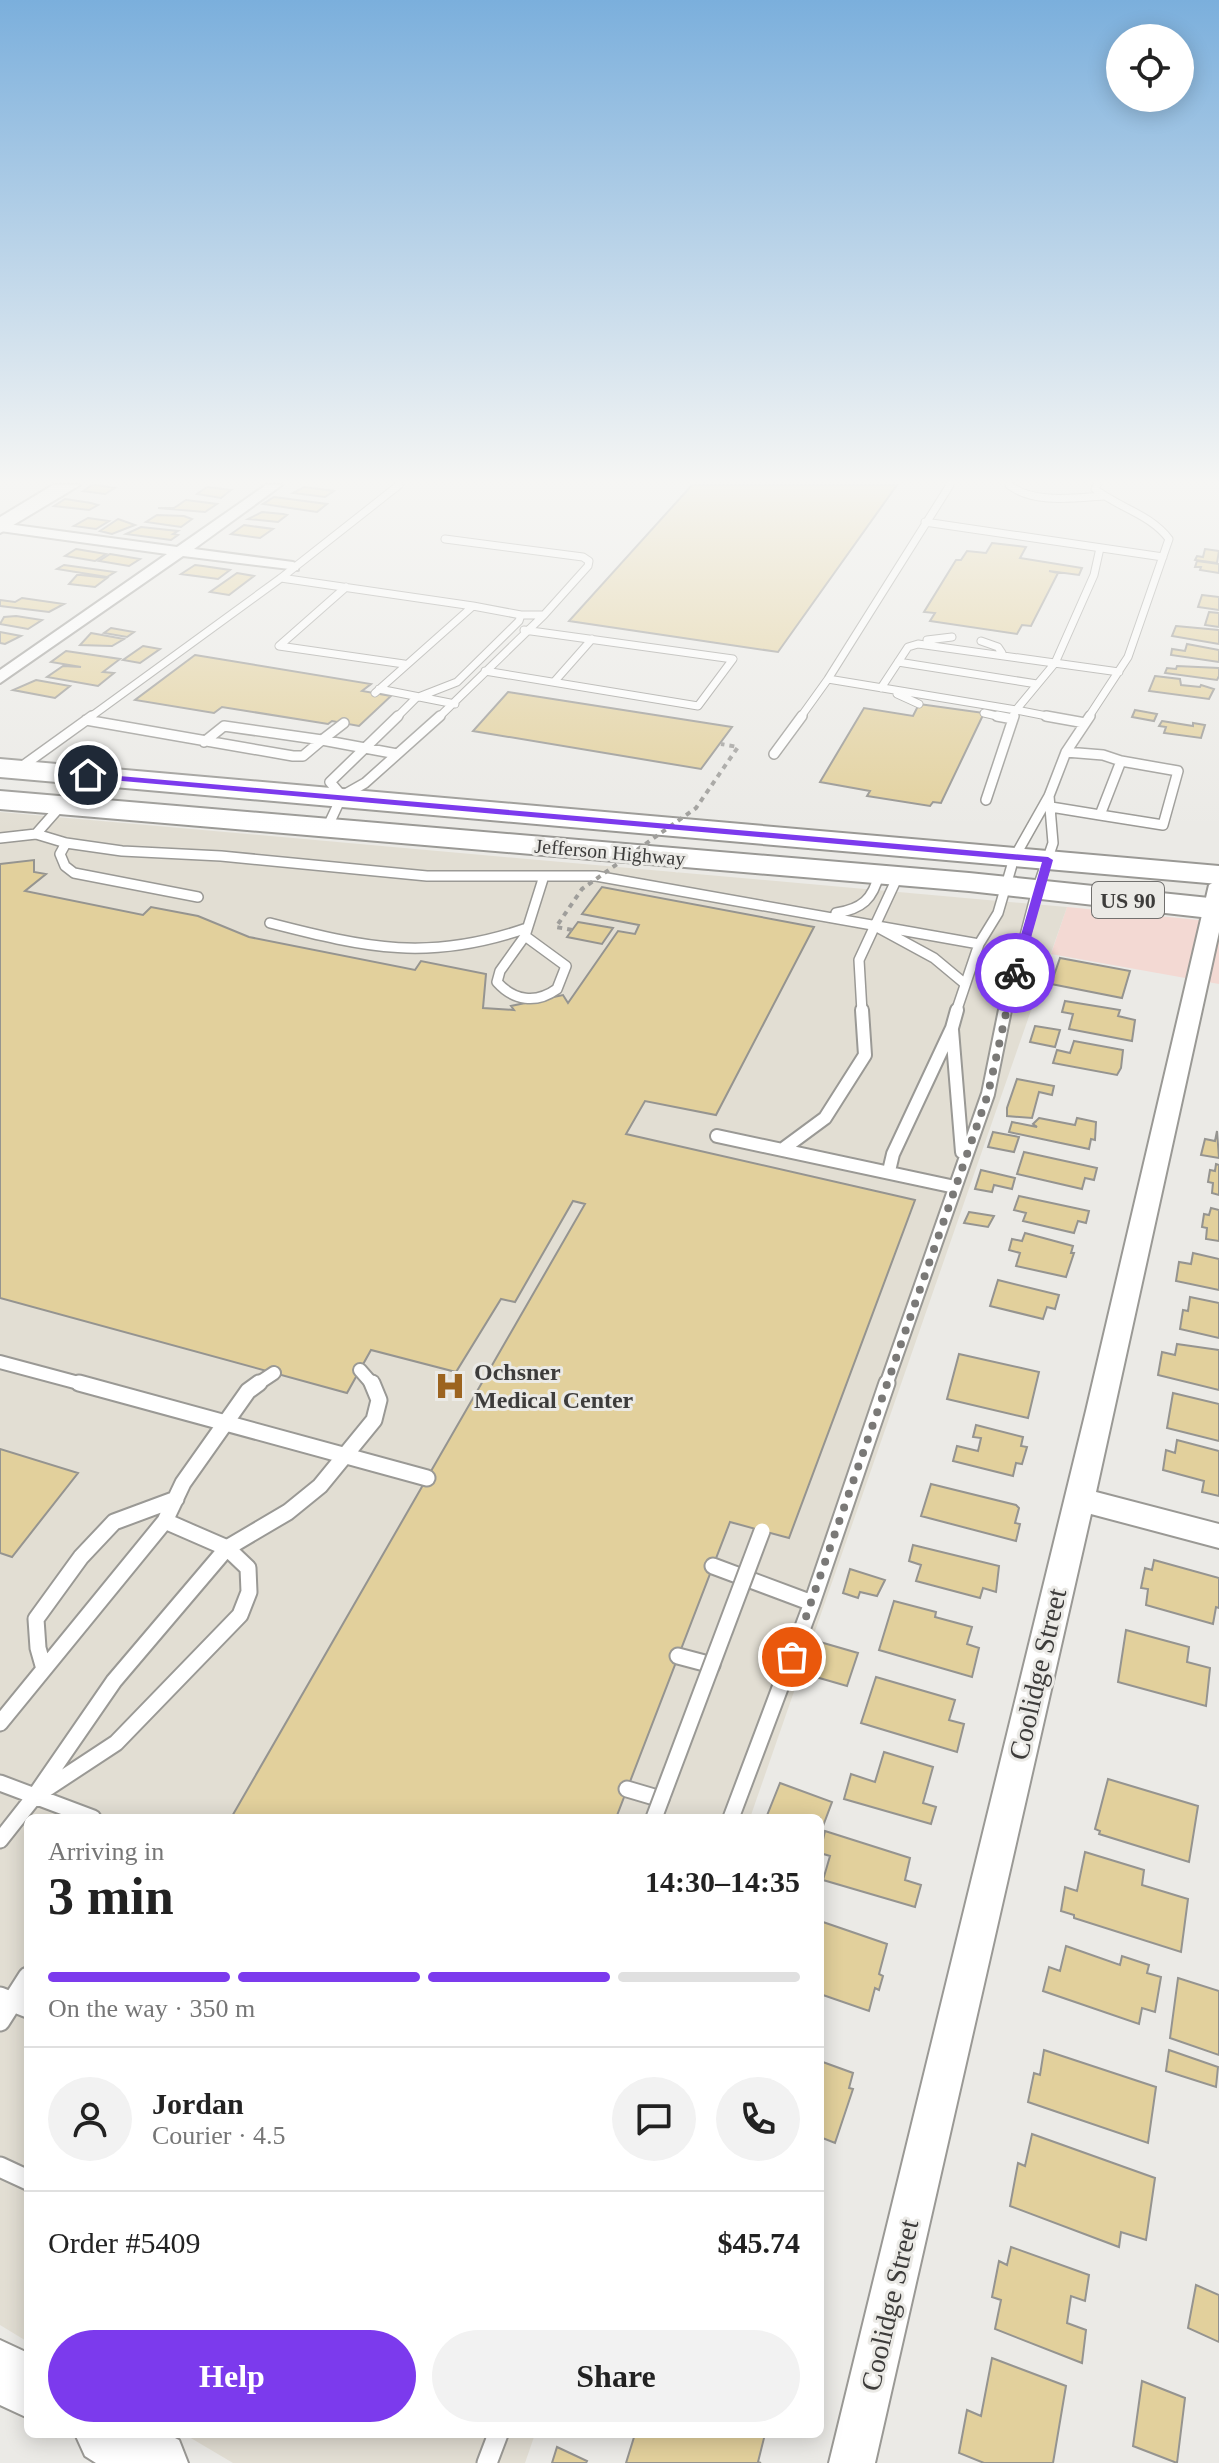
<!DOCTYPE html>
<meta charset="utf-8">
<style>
body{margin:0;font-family:Georgia,serif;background:#f2f2f2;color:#222;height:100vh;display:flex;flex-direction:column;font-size:30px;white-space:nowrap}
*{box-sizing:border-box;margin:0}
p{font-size:26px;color:#767676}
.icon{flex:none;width:44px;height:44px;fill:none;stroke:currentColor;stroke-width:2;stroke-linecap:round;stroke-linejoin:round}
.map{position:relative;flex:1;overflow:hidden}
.details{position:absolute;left:24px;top:1814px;width:800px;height:624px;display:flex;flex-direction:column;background:#fff;border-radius:12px;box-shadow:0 4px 20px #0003}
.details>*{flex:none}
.fabs{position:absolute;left:1106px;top:24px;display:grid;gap:16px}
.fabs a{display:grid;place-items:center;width:88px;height:88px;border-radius:50%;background:#fff;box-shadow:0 4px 20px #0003;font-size:40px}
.pin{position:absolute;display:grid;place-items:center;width:68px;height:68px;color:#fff;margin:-34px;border:4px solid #fff;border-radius:50%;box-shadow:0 2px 8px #0007}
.courier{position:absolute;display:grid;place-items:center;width:80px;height:80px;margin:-40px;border:6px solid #7c3aed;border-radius:50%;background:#fff;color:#222;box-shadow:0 2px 10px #0007}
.summary em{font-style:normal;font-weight:700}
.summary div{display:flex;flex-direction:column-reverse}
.summary{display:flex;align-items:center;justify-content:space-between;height:136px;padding:0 24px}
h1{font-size:52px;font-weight:700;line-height:60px}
.bar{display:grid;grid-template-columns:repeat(4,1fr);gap:12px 8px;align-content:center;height:96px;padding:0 24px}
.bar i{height:10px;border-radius:6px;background:#e0e0e0}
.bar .current{background:#7c3aed}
.bar p{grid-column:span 4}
.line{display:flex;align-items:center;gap:20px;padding:0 24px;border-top:2px solid #e0e0e0}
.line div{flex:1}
.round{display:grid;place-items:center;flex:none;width:84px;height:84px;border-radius:42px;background:#f2f2f2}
.action{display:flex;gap:16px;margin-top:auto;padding:16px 24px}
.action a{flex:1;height:92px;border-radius:48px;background:#7c3aed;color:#fff;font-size:32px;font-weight:700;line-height:92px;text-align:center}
.action a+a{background:#f2f2f2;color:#222}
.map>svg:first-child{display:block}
.industrial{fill:#f3d9d3}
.built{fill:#e2ded3}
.building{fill:#e2d09c;stroke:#959490;stroke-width:2}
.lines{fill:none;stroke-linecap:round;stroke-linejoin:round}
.lane-far4-casing{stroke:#9a9995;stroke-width:9}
.lane-far3-casing{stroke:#9a9995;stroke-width:12}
.lane-far2-casing{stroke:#9a9995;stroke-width:16}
.lane-far1-casing{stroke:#9a9995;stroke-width:19}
.lane-casing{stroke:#9a9995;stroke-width:23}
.street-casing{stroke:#9a9995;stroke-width:4}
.secondary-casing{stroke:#9a9995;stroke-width:4}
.primary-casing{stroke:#9a9995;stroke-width:4}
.lane-far4{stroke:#fff;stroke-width:7}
.lane-far3{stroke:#fff;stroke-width:9}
.lane-far2{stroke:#fff;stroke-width:12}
.lane-far1{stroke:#fff;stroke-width:15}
.lane{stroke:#fff;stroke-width:19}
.street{fill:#fff;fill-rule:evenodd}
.secondary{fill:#fff;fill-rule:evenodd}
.primary{fill:#fff;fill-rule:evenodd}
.lane-bridge-casing{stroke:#9a9995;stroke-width:19;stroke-linecap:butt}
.path-bridge{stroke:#9f9e9b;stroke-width:4;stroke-dasharray:5 5;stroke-linecap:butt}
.lane-bridge{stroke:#fff;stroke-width:15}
.route{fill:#7c3aed}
.done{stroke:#7a7977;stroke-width:8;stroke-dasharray:0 14.4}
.labels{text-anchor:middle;stroke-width:6;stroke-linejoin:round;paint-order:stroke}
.far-street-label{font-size:20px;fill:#3d3c3b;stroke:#ebeae6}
.shield{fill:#ebeae6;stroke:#71706e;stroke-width:2}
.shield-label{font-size:22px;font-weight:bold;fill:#3d3c3b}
.poi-label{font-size:24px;font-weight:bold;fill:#3d3c3b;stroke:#ebeae6;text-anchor:start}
.near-street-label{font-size:28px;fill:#3d3c3b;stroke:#ebeae6}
</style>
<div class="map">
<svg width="1219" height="2463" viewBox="0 0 1219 2463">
<rect width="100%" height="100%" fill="#ebeae6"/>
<path class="industrial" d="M 1067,907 L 1219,922 L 1219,984 L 1051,954 Z"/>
<path class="built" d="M 0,812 L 1067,907 L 750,1818 L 28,1818 L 28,2342 L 0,2325 Z
M 184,2434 L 535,2434 L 525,2463 L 233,2463 Z"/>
<path class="building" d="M 92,485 L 97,485 L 115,488 L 105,494 L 83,491 Z
M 692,485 L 897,485 L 778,652 L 569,621 Z
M 207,487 L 231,490 L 221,498 L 197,494 Z
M 304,487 L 334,491 L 325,497 L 293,493 Z
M 274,497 L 327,504 L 317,512 L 263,504 Z
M 65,499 L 91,503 L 98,505 L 89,510 L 54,506 Z
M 186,500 L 217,504 L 205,512 L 158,508 L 174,508 Z
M 262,512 L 283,514 L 287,515 L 278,522 L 248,519 Z
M 157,515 L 184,516 L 192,519 L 181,527 L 146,522 Z
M 88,518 L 109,521 L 96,529 L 74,526 Z
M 118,519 L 135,525 L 112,534 L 100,531 Z
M 244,525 L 273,529 L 260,538 L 231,534 Z
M 141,527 L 178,531 L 173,534 L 178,535 L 171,540 L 126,534 Z
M 992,543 L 1026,547 L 1020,558 L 1082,568 L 1079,575 L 1049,571 L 1058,573 L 1031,626 L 1022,625 L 1017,634 L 930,621 L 935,613 L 924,612 L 956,560 L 961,560 L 967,551 L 986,553 Z
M 76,549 L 106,554 L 95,561 L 65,556 Z
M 1205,549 L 1219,551 L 1217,563 L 1195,560 L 1197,556 L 1203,557 Z
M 110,554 L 140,559 L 129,566 L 99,561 Z
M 1197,561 L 1219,564 L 1219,573 L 1200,570 L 1201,567 L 1195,567 Z
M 64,565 L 115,572 L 107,577 L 57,569 Z
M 195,565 L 203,566 L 230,570 L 218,579 L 181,574 Z
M 237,573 L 254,576 L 229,595 L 210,592 Z
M 77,575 L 81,575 L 107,578 L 95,587 L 69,584 Z
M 1202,595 L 1219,597 L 1219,610 L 1198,607 Z
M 22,598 L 64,604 L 49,612 L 0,606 L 0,600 L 15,602 Z
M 1209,612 L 1219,613 L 1219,627 L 1205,625 Z
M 16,616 L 42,620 L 28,629 L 0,624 L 4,617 Z
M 1176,626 L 1219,630 L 1219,644 L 1172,636 Z
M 111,628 L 134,632 L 127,637 L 104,633 Z
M 0,632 L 21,636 L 5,644 L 0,643 Z
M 91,633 L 124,639 L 112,646 L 80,645 Z
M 1187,644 L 1219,650 L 1219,662 L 1171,655 L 1172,649 L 1185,651 Z
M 143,646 L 160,649 L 140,663 L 123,660 Z
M 66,651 L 120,659 L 103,672 L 114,673 L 98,686 L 47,677 L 63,666 L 81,667 L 51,662 Z
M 195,655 L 371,684 L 362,691 L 391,696 L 359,726 L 332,721 L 328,724 L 222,707 L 214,713 L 135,700 Z
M 1177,666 L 1219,668 L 1219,676 L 1217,680 L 1165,673 L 1167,668 L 1176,669 Z
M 1155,676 L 1180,679 L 1181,685 L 1200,687 L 1201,685 L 1214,689 L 1209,699 L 1149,691 Z
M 36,680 L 70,686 L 55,698 L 13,690 Z
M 508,692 L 732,727 L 701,769 L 473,731 Z
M 919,704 L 984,713 L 941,803 L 933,802 L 930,806 L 867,796 L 870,791 L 820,782 L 864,708 L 913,716 Z
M 1135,710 L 1157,714 L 1154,721 L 1132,717 Z
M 1162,721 L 1193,726 L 1193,723 L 1205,725 L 1201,738 L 1164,733 L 1166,727 L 1159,726 Z
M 34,860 L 34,872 L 46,874 L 25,891 L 143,915 L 151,907 L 198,916 L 249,937 L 415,970 L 421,961 L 486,974 L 483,1008 L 514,1010 L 511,1006 L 563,995 L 568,1003 L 618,931 L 635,934 L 639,925 L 582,914 L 602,887 L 814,927 L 716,1115 L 645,1101 L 626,1134 L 915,1200 L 789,1538 L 730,1522 L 616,1818 L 231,1818 L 585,1204 L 573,1201 L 515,1302 L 501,1299 L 456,1372 L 371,1350 L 347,1393 L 0,1298 L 0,864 Z
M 578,922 L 613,928 L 602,944 L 567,937 Z
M 1060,958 L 1130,971 L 1122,998 L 1051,984 Z
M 1065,1001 L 1120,1010 L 1118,1016 L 1135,1020 L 1132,1041 L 1069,1029 L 1073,1014 L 1062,1012 Z
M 1035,1026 L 1060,1030 L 1055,1047 L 1030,1042 Z
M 1074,1041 L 1123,1050 L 1121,1068 L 1117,1075 L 1053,1063 L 1057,1050 L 1070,1053 Z
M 1017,1079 L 1054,1086 L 1052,1095 L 1039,1092 L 1032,1118 L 1007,1116 L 1007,1108 Z
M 1039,1118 L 1075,1125 L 1077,1118 L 1096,1122 L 1095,1140 L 1091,1139 L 1089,1149 L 1009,1132 L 1012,1122 L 1037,1127 L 1033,1124 Z
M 1217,1131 L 1219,1158 L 1201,1155 L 1205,1139 L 1215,1141 Z
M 993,1132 L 1019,1137 L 1014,1152 L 988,1147 Z
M 1024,1152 L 1097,1168 L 1094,1180 L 1085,1178 L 1082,1189 L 1017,1174 Z
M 1216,1164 L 1219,1165 L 1219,1195 L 1212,1193 L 1213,1183 L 1208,1182 L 1210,1170 L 1215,1171 Z
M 981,1170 L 1015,1178 L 1012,1189 L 994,1185 L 992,1192 L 975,1189 Z
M 1019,1196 L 1089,1211 L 1086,1223 L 1078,1221 L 1074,1233 L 1023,1221 L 1026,1213 L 1014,1210 Z
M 1211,1208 L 1219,1210 L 1219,1241 L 1206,1239 L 1207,1228 L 1202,1227 L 1204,1214 L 1209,1215 Z
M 969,1212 L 994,1216 L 988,1227 L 964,1223 Z
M 1025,1233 L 1073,1246 L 1071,1253 L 1074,1253 L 1066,1277 L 1016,1266 L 1020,1253 L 1009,1250 L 1012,1239 L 1022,1241 Z
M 1193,1253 L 1219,1259 L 1219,1290 L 1176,1281 L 1179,1262 L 1191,1264 Z
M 998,1280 L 1059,1295 L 1055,1309 L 1047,1307 L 1043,1319 L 990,1306 Z
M 1190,1297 L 1219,1303 L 1219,1338 L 1180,1329 L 1183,1310 L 1188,1311 Z
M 1177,1344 L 1219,1350 L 1219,1390 L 1158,1375 L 1162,1352 L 1175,1355 Z
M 959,1354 L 1039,1372 L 1028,1418 L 947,1399 Z
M 1173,1393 L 1219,1404 L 1219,1441 L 1167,1428 Z
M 976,1425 L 1023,1437 L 1021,1446 L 1027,1447 L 1022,1464 L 1016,1463 L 1013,1476 L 953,1461 L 957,1446 L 978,1451 L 981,1438 L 973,1437 Z
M 1177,1440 L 1219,1451 L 1219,1496 L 1202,1492 L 1204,1481 L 1163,1470 L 1166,1450 L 1175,1453 Z
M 0,1449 L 78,1473 L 12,1557 L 0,1553 Z
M 931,1484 L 1016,1505 L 1019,1508 L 1015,1523 L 1020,1524 L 1016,1541 L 921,1516 Z
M 913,1545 L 999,1566 L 996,1592 L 983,1588 L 980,1598 L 916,1581 L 921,1565 L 909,1561 Z
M 1154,1560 L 1219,1578 L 1219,1608 L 1216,1607 L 1213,1624 L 1146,1605 L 1148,1589 L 1141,1588 L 1145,1568 L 1152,1570 Z
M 850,1569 L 885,1580 L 877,1596 L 860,1592 L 858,1598 L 843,1593 Z
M 894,1601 L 936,1612 L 935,1617 L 972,1627 L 967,1644 L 979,1648 L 972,1677 L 879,1650 Z
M 1126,1630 L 1189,1647 L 1187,1662 L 1210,1668 L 1206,1706 L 1118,1682 Z
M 820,1642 L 858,1653 L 847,1686 L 809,1675 Z
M 876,1677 L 955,1700 L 949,1720 L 964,1724 L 957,1752 L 861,1723 Z
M 884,1752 L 933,1767 L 923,1803 L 936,1807 L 931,1824 L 844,1799 L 851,1774 L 875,1782 Z
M 1108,1779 L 1198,1806 L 1189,1862 L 1099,1834 L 1100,1831 L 1095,1829 Z
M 780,1783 L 832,1802 L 820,1834 L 820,1818 L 766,1818 Z
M 825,1831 L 910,1858 L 905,1880 L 921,1885 L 915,1907 L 823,1880 L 830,1856 L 820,1853 Z
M 1085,1852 L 1144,1870 L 1142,1885 L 1188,1899 L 1181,1952 L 1074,1918 L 1074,1915 L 1061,1911 L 1065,1887 L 1077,1891 Z
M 820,1921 L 887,1944 L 879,1974 L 883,1976 L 879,1990 L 875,1988 L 869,2011 L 820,1994 L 823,1949 L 820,1948 Z
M 1066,1946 L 1120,1965 L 1122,1956 L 1149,1965 L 1147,1973 L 1161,1977 L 1155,2012 L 1142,2008 L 1139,2024 L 1043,1991 L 1049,1967 L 1060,1971 Z
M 1178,1978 L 1219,1991 L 1219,2055 L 1170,2038 Z
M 1044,2050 L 1156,2087 L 1148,2143 L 1028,2102 L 1034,2073 L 1040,2075 Z
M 1169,2050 L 1218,2067 L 1216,2087 L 1166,2071 Z
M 820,2061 L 853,2073 L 849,2088 L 853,2089 L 835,2143 L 820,2137 Z
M 1032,2134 L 1155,2178 L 1146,2240 L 1121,2232 L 1119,2247 L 1010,2206 L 1018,2163 L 1025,2166 Z
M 1011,2247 L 1089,2275 L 1085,2301 L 1071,2296 L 1067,2323 L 1086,2330 L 1082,2363 L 995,2329 L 1001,2300 L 992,2297 L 999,2261 L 1007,2265 Z
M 1196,2285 L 1219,2295 L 1219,2342 L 1188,2328 Z
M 992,2358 L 1066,2386 L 1053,2463 L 984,2463 L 959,2453 L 967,2410 L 981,2416 Z
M 1142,2381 L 1185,2398 L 1177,2463 L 1133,2446 Z
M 635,2434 L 765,2434 L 758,2462 L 761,2463 L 626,2463 Z
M 557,2447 L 587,2461 L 586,2463 L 552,2463 Z"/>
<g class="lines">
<g class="lane-far4-casing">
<path id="lane-far4" d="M 950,485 L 828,679 L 1016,710 L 1055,663 L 1094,575 L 1100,548
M 1009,485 C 1033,504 1074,498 1103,496
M 925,522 L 1163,557
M 445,539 L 583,557 L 589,561 L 588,566 L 544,615
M 281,578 L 473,606
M 346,587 L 279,646 L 404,664
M 927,640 L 952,637
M 981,641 L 998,647 L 1002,653
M 898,662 L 1037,684
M 485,671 L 698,706 L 733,659 L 524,630
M 554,682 L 592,639
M 881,688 L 908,647 L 918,644 L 1119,672
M 379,689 L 455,704
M 375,693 L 473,606 L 521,615
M 897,694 L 919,704
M 984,713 L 1006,718
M 89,718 L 281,578 L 399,485
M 396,718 L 416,698 L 457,682 L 519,621 L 521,615 L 544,615 L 438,718
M 800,718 L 828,679
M 1013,718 L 1016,710 L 1057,718
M 1088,718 L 1128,657 L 1169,539 C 1150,514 1119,508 1095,489 L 1097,485"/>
</g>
<g class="lane-far3-casing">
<path id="lane-far3" d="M 398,716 L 330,782 L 342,796 L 365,783 L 440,716
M 997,716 L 1013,719
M 1046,716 L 1085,723
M 86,720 L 293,756 L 303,756 L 322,740 L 397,754
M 204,742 L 224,726 L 322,740 L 344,723
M 1066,752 L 1103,755 L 1121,761
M 774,754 L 802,716
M 1121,761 L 1178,771 L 1163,825 L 1100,815 Z
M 17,770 L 92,716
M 986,800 L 1014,716
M 1051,807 L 1100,815
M 327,828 L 342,796
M 36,834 L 66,843 L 122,851 L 221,856 L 427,876 L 596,876 L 979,944
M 0,838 L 36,834 L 88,775
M 66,843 L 60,854 L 65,866 L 74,873 L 198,897
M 836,913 C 862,909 873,899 879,874
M 270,923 C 367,948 429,962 527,928
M 877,927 L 934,958 L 964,983
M 525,936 L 566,966 L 557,989 C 536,1004 514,1001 497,982 L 500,971 Z
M 525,936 L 543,879
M 862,1012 L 859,960 L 898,876
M 956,1012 L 979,944 L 998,913 L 1014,858 L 1049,796 L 1066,752 L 1090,716
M 1005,1012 L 1037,890 L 1053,843 L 1049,796"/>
</g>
<g class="lane-far2-casing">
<path id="lane-far2" d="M 952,1030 L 962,1152
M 717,1136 L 955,1187
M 783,1149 L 825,1118 L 865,1055 L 862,1010
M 889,1171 L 893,1154 L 952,1028 L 957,1010
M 0,1362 L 86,1385
M 360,1370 L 373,1385
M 256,1385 L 274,1373
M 886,1385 L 988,1094 L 1005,1010"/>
</g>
<g class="lane-far1-casing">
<path id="lane-far1" d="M 79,1383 L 427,1478
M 713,1566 L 812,1603
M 678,1656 L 712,1665
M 44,1669 L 38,1648 L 36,1619 L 81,1557 L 114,1522 L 176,1499
M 0,1723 L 165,1521 L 183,1483 L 248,1391 L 259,1383
M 0,1783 L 93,1818
M 627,1789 L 661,1799
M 40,1793 L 116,1743 L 240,1615 L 249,1592 L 248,1568 L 227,1548 L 165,1521
M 731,1818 L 812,1603 L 887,1383
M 0,1840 L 34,1797 L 114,1681 L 227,1548 L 288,1512 L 320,1486 L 374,1420 L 379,1400 L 372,1383"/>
</g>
<g class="lane-casing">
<path id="lane" d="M 0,1997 L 28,2008
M 0,2021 L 28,1977
M 0,2167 L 28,2180
M 487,2463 L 498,2434"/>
</g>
<g class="street-casing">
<path id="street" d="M 266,485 L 282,485 L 194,549 L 293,562 L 298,564 L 298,570 L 183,556 L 0,683 L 0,670 L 167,554 L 0,531 L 0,523 L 177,547 Z
M 1219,879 L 1219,932 L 1096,1492 L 1219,1524 L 1219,1548 L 1091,1514 L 875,2463 L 829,2463 L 1086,1411 L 1209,885 Z"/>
</g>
<g class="secondary-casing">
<path id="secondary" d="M 0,2340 L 28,2353 L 28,2418 L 0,2405 Z
M 75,2434 L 167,2434 L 179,2440 L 188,2463 L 96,2463 L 85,2456 Z"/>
</g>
<g class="primary-casing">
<path id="primary" d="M 53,485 L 80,485 L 0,533 L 0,517 Z
M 0,759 L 1219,866 L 1219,884 L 0,777 Z
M 0,791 L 969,873 L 1219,899 L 1219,919 L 969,891 L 0,809 Z"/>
</g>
<use href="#lane-far4" class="lane-far4"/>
<use href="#lane-far3" class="lane-far3"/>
<use href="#lane-far2" class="lane-far2"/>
<use href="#lane-far1" class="lane-far1"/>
<use href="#lane" class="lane"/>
<use href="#street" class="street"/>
<use href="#secondary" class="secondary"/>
<use href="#primary" class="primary"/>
<g class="lane-bridge-casing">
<path id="lane-bridge" d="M 654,1818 L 762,1531"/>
</g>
<path class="path-bridge" d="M 572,930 L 556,927 L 582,889 L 696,808 L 738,747 L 721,744"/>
<use href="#lane-bridge" class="lane-bridge"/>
</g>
<linearGradient id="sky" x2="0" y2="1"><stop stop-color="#7bafdc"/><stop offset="0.58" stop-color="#f6f6f4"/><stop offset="1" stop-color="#f6f6f4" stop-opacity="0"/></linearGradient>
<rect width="1219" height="830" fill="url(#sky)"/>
<path class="route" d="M 85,773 L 1048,857 L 1053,860 L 1021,973 L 1015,976 L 1010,973 L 1042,862 L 88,778 Z"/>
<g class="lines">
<path class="done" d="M 792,1657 L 988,1094 L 1015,973"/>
</g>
<defs>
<g id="hospital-bare" transform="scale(2.4)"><path d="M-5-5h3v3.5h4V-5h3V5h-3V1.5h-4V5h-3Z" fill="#9c6420" stroke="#ebeae6" stroke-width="2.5" paint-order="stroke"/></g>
</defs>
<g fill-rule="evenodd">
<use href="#hospital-bare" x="450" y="1386"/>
</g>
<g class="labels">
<g class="far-street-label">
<text transform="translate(610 852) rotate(5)" y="7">Jefferson Highway</text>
</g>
<rect class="shield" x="1092" y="882" width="72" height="36" rx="6"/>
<g class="shield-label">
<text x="1128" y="908">US 90</text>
</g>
<g class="poi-label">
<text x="474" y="1380">Ochsner<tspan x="474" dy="28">Medical Center</tspan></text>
</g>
<g class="near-street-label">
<text transform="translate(1037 1674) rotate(-77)" y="10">Coolidge Street</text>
<text transform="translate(889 2305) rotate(-77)" y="10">Coolidge Street</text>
</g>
</g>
</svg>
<div class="fabs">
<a><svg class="icon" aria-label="locate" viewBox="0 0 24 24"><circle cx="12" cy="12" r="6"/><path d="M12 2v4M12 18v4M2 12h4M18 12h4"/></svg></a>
</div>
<div class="pin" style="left:792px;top:1657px;background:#ea580c"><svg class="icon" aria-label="bag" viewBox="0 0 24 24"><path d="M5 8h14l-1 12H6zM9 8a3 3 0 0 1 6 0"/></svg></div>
<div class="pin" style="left:88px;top:775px;background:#1f2937"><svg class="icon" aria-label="home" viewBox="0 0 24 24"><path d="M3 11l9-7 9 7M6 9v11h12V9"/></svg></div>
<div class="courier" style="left:1015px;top:973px"><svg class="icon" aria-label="bike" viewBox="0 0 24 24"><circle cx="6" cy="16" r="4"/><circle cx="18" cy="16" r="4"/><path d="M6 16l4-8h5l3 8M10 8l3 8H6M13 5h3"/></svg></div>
<section class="details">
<div class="summary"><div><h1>3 min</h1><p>Arriving in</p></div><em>14:30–14:35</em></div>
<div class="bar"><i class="current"></i><i class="current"></i><i class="current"></i><i></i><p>On the way · 350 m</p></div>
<div class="line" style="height:144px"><a class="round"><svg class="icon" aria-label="person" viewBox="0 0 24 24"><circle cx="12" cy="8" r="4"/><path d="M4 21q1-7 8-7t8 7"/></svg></a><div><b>Jordan</b><p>Courier · 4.5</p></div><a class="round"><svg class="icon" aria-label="chat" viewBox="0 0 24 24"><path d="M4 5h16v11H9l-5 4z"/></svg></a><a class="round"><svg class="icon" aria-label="phone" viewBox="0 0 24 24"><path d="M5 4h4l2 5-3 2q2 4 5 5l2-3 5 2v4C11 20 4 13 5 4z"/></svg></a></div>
<div class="line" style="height:104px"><div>Order #5409</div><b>$45.74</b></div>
<div class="action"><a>Help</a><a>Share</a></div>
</section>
</div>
